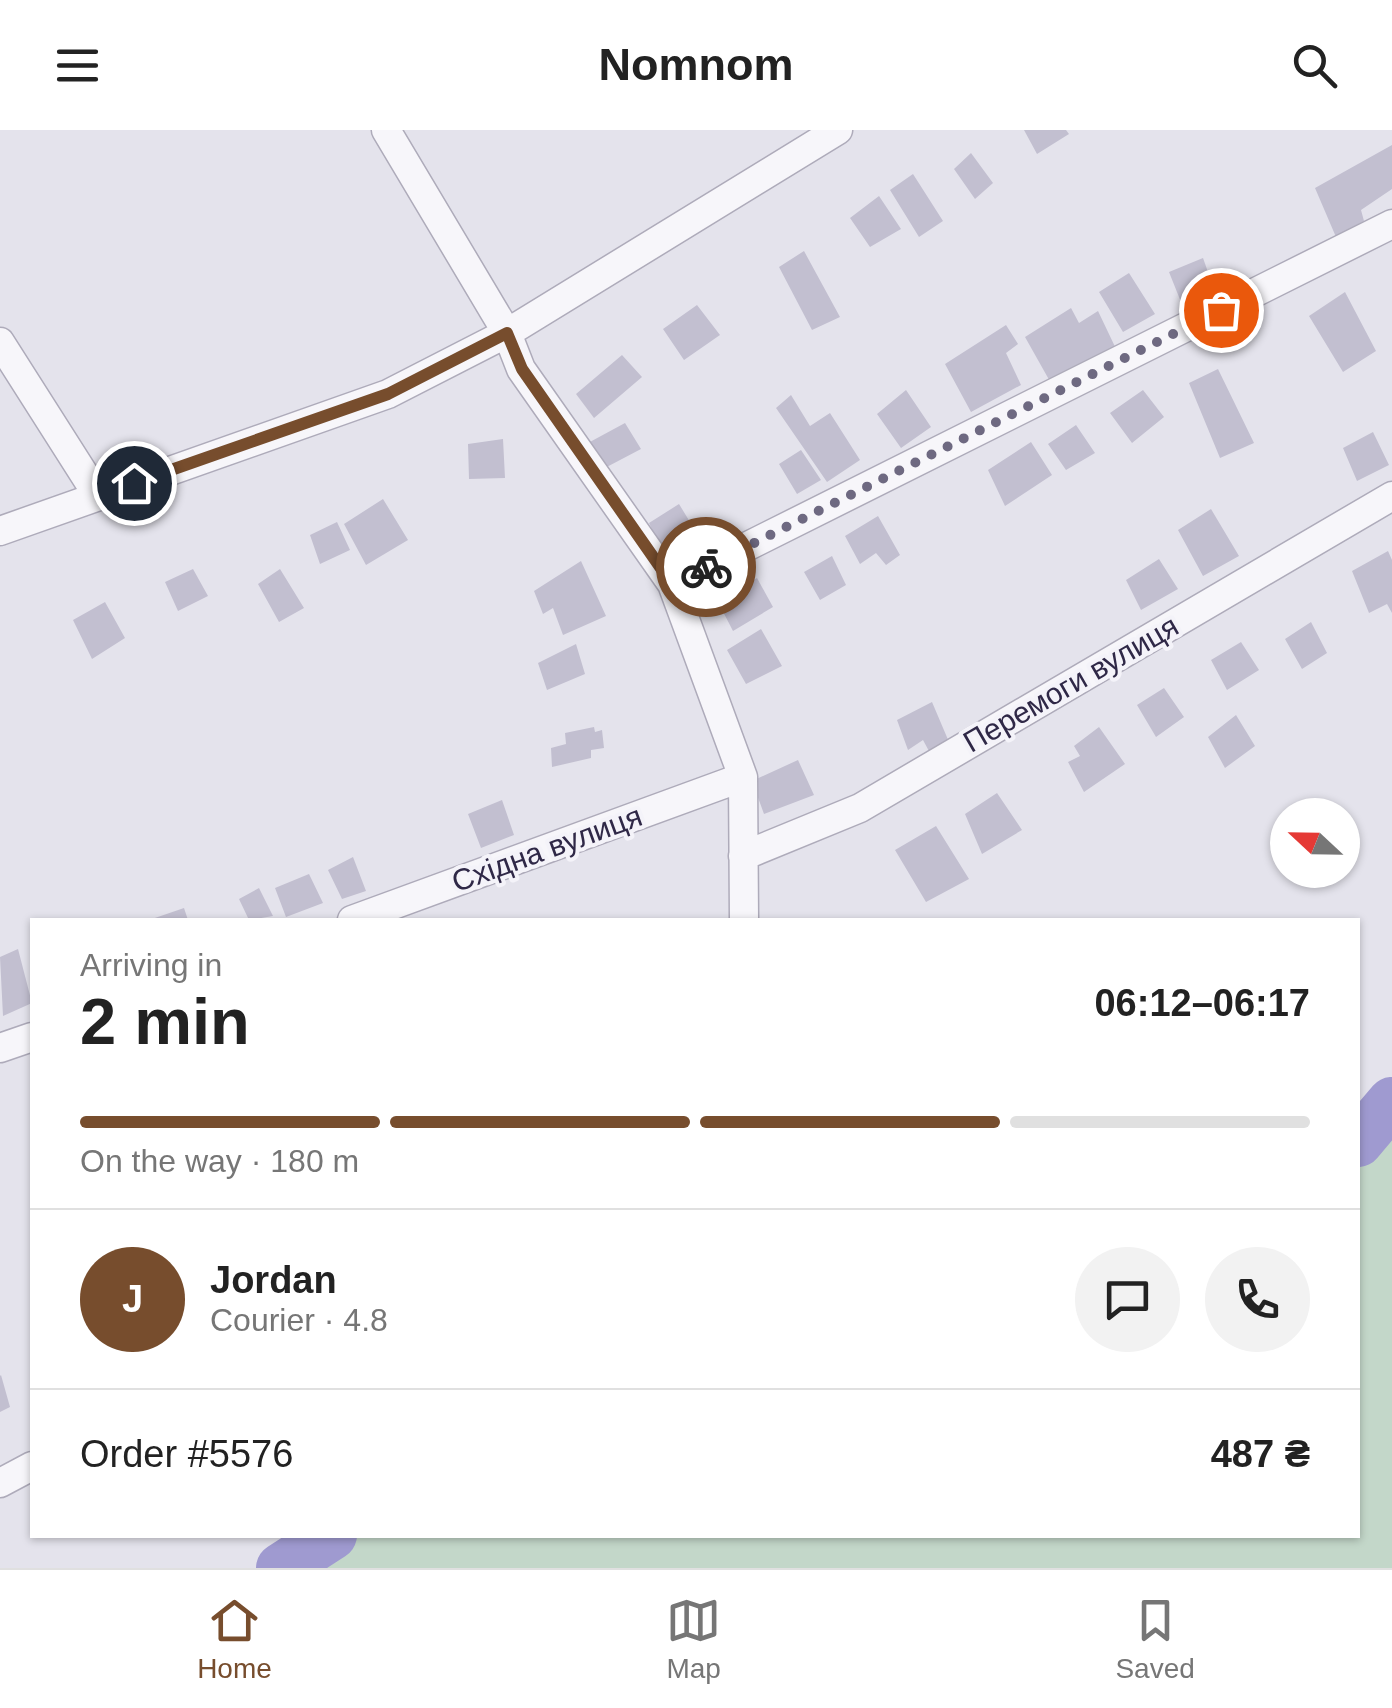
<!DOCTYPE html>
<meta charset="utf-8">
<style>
body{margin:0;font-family:Helvetica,sans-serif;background:#f2f2f2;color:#222;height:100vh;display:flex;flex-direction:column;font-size:38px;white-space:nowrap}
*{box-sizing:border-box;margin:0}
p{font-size:32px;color:#767676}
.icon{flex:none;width:55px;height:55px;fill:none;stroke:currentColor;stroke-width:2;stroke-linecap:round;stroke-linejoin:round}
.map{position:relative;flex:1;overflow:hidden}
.details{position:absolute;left:30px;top:788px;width:1330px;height:620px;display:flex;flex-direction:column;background:#fff;border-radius:0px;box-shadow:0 2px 8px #0004}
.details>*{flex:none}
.needle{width:65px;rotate:292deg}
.tools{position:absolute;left:1270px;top:668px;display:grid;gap:20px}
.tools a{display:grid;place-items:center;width:90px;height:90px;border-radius:50%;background:#fff;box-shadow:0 2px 8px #0004;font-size:50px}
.pin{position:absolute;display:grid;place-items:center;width:85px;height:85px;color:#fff;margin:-42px;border:5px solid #fff;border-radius:50%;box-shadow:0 2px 10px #0007}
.courier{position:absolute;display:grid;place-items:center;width:100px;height:100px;margin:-50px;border:8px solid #774d2d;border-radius:50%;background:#fff;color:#222;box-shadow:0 2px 12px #0007}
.headline em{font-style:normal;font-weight:700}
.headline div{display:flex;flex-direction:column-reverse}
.headline{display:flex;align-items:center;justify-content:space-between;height:170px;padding:0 50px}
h1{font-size:65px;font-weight:700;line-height:75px}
.bar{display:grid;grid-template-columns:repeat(4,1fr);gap:15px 10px;align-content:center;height:120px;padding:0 50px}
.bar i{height:12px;border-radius:8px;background:#e0e0e0}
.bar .on{background:#774d2d}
.bar p{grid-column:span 4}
.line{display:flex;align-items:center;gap:25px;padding:0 50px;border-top:2px solid #e0e0e0}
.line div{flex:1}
.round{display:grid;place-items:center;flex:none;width:105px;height:105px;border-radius:52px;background:#f2f2f2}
header{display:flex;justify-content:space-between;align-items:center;height:130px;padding:0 50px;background:#fff;font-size:45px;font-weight:700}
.menu{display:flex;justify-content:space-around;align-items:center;height:140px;border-top:2px solid #e0e0e0;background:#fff;font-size:28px;color:#767676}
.menu a{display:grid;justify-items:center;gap:5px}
.menu .on{color:#774d2d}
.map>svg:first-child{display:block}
.green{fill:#c3d7c9}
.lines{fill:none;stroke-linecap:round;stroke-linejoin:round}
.river{stroke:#9f9ad0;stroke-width:50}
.building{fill:#c2bfd0}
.street-casing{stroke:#aeabba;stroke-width:31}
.street{stroke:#f7f6fa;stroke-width:28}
.done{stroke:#6e6981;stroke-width:10;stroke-dasharray:0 18}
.route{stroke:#774d2d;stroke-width:12}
.labels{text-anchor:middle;stroke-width:8;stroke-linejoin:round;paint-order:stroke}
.street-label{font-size:30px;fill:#2f2847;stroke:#f4f3f9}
</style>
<header><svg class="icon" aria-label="menu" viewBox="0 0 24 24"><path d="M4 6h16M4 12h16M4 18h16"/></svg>Nomnom<svg class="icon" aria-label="search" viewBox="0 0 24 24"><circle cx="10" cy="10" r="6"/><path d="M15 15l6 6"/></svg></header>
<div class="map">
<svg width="1392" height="1438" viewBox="0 0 1392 1438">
<rect width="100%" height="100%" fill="#e4e3ec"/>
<path class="green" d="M 1392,972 L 1392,1438 L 281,1438 L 332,1405 L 1358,1405 L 1358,1012 Z"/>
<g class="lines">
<path class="river" d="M 1358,1012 L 1392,972
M 281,1438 L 332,1405"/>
</g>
<path class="building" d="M 1024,0 L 1066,0 L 1069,4 L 1037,24 Z
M 1392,15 L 1392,59 L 1361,80 L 1364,91 L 1336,107 L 1315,58 Z
M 971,23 L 993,53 L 975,69 L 954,39 Z
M 913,44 L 943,91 L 919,107 L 890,60 Z
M 879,66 L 901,99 L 870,117 L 850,88 Z
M 804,121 L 840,187 L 812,200 L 779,137 Z
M 1203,128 L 1214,159 L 1181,172 L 1169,142 Z
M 1129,143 L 1155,184 L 1123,202 L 1099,162 Z
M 1345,162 L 1376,221 L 1343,242 L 1309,186 Z
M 697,175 L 720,205 L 684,230 L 663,199 Z
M 1071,178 L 1079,193 L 1098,181 L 1118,223 L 1052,255 L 1025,207 Z
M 1006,195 L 1018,214 L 1006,223 L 1021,255 L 971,282 L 945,234 Z
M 622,225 L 642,247 L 594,288 L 576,264 Z
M 1218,239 L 1254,313 L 1220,328 L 1189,253 Z
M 906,260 L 931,297 L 901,318 L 877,284 Z
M 1143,260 L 1164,287 L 1132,313 L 1110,283 Z
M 791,265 L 810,296 L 830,283 L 860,330 L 827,352 L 776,278 Z
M 625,293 L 641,319 L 601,340 L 588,313 Z
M 1076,295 L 1095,323 L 1066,340 L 1048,314 Z
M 1373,302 L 1389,335 L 1357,351 L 1343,318 Z
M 503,309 L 505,348 L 469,349 L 468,314 Z
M 1031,312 L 1052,345 L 1005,376 L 988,340 Z
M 801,320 L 821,350 L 797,364 L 779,334 Z
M 383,369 L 408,410 L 366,435 L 344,394 Z
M 679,374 L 701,410 L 667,431 L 649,393 Z
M 1211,379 L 1239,426 L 1203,446 L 1178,400 Z
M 878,386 L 900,425 L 886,435 L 876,423 L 860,434 L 845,406 Z
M 337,392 L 350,420 L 320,434 L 310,405 Z
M 1388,421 L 1392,430 L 1392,483 L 1387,474 L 1369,483 L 1352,441 Z
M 832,426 L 846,455 L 820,470 L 804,442 Z
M 1159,429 L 1178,459 L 1141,480 L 1126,450 Z
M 581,431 L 606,486 L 563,505 L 553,478 L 543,484 L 534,461 Z
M 193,439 L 208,466 L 178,481 L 165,452 Z
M 280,439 L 304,478 L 279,492 L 258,454 Z
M 757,448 L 773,477 L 733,501 L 718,472 Z
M 105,472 L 125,508 L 92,529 L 73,490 Z
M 1311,492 L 1327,523 L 1302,539 L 1285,509 Z
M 761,499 L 782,536 L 746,554 L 727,520 Z
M 1241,512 L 1259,540 L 1227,560 L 1211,530 Z
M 576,514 L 585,544 L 547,560 L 538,533 Z
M 1164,558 L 1184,587 L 1156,607 L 1137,575 Z
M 932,572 L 949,612 L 930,623 L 923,610 L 908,620 L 897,590 Z
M 1236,585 L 1255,616 L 1225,638 L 1208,607 Z
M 594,597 L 595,602 L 602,600 L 604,618 L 591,620 L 591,628 L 552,637 L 551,618 L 566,614 L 565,603 Z
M 1099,597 L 1125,634 L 1084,662 L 1068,632 L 1080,626 L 1074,616 Z
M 798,630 L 814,665 L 764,684 L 752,651 Z
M 997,663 L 1022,700 L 982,724 L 965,684 Z
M 502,670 L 514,705 L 481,718 L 468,684 Z
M 936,696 L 969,749 L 926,772 L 895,720 Z
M 353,727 L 366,761 L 342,769 L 328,740 Z
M 309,744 L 323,773 L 286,787 L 275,758 Z
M 259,758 L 273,786 L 249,790 L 239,769 Z
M 184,778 L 188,790 L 152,790 L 152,789 Z
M 18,819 L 32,873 L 3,886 L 0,827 Z
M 1,1245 L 10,1277 L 0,1282 L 0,1246 Z"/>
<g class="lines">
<g class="street-casing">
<path id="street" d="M 386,0 L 507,203 L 521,239 L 672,454 L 743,647 L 744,790
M 0,212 L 98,366
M 0,401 L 388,264 L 507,203 L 838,0
M 672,454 L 1392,94
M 743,726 L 860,678 L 1392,366
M 352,790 L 743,647
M 0,918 L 32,907
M 0,1353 L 32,1336"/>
</g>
<use href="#street" class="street"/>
</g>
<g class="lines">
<path class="done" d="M 706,437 L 1221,180"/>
<path class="route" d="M 134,353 L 388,264 L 507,203 L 522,239 L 672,454 L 706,437"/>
</g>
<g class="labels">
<g class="street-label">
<text transform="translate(1071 554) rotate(-30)" y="10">Перемоги вулиця</text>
<text transform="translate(547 719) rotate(-20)" y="10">Східна вулиця</text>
</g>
</g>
</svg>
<div class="tools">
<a><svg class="needle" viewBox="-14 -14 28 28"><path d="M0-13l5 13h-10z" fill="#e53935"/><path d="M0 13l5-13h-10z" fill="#767676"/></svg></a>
</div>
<div class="pin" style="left:1221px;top:180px;background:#ea580c"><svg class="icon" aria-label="bag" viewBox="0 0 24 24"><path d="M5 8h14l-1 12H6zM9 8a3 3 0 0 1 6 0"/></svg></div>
<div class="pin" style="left:134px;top:353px;background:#1f2937"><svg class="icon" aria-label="home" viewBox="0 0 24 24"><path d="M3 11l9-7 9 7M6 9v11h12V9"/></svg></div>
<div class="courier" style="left:706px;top:437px"><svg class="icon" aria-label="bike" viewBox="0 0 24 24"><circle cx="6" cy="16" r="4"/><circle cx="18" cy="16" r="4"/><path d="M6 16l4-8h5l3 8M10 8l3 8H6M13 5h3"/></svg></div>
<section class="details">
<div class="headline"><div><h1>2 min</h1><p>Arriving in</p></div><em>06:12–06:17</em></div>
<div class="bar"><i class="on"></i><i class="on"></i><i class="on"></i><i></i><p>On the way · 180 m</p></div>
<div class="line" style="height:180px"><b class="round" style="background:#774d2d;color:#fff">J</b><div><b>Jordan</b><p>Courier · 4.8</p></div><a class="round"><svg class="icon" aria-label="chat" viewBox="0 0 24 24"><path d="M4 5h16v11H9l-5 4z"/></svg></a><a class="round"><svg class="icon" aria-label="phone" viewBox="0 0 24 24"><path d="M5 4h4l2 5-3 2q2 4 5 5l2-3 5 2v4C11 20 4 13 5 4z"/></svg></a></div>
<div class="line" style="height:130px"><div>Order #5576</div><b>487 ₴</b></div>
</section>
</div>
<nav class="menu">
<a class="on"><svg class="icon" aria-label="home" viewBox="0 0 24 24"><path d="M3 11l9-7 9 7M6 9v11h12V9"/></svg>Home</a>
<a><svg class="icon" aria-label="map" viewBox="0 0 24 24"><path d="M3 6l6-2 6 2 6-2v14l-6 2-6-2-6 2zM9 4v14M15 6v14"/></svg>Map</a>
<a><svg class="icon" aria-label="saved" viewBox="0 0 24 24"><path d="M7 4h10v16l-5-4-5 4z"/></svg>Saved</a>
</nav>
